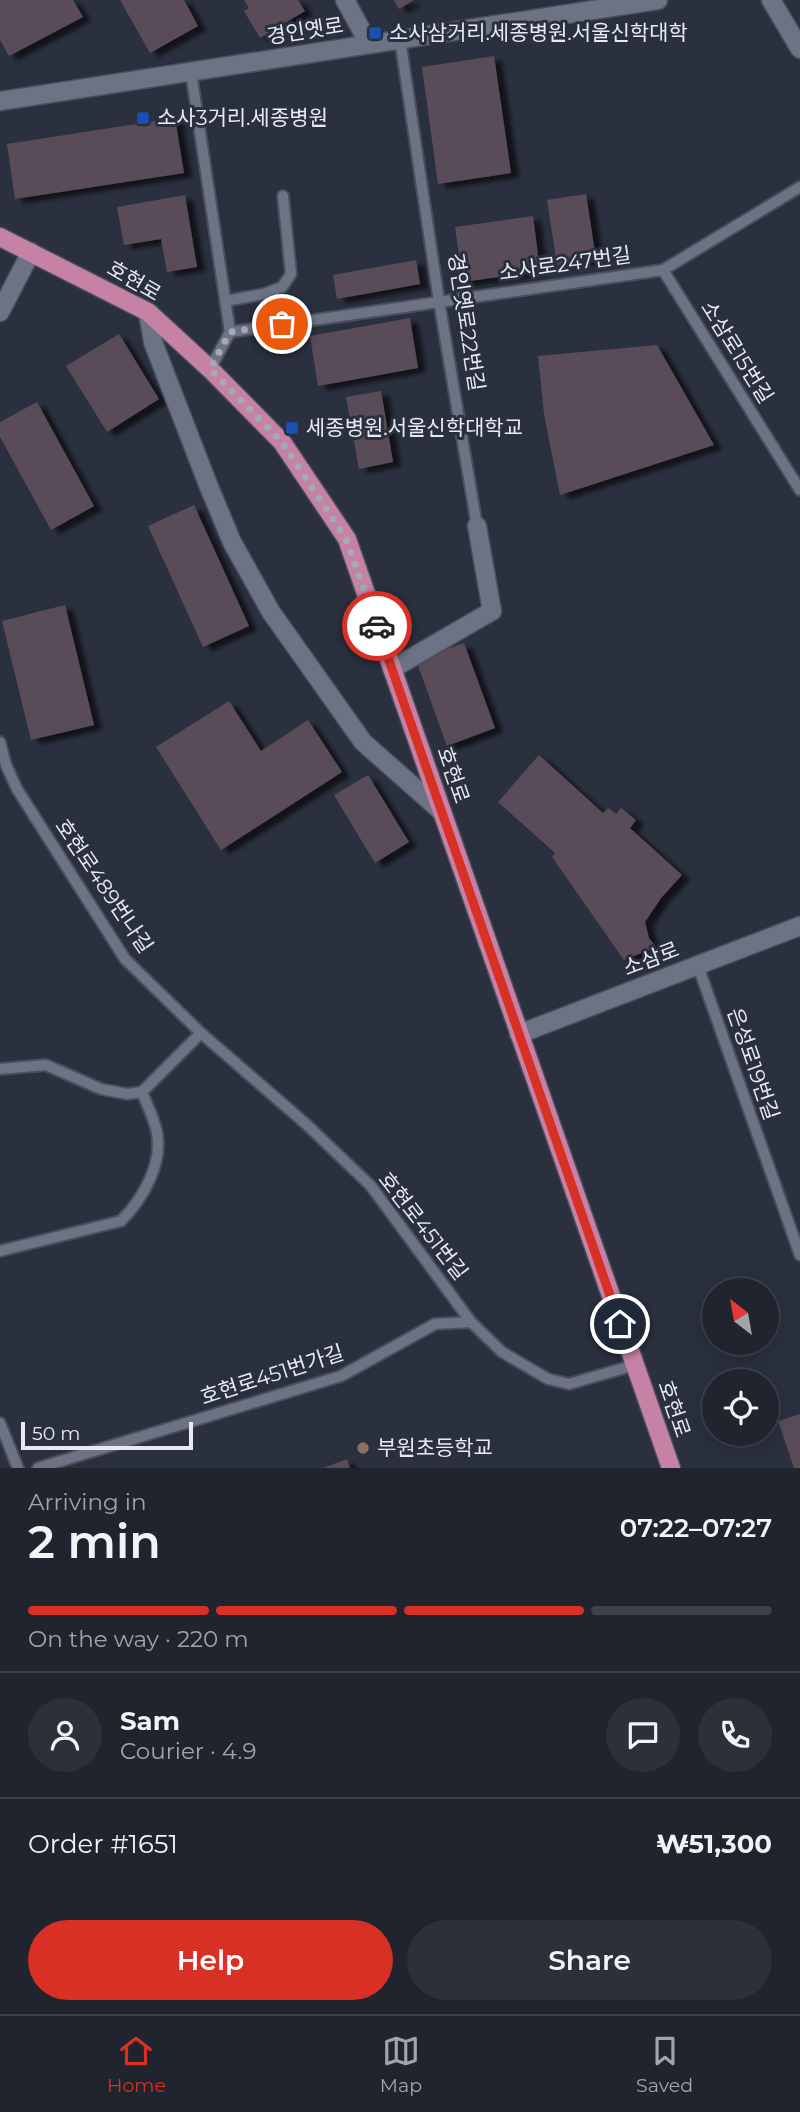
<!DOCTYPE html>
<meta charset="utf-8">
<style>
body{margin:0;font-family:Montserrat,"Noto Sans KR",sans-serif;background:#2d303a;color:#f1f3f6;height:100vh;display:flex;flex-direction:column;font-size:26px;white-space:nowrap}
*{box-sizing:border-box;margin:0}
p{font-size:23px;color:#a2a4aa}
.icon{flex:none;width:38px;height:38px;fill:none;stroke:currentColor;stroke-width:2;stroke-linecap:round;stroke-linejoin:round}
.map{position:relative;height:1468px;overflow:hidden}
.sheet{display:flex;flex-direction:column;background:#20242e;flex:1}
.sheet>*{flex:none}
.needle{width:46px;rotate:329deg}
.buttons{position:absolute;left:702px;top:1278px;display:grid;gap:14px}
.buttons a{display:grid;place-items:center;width:77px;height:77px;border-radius:50%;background:#20242e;box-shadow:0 4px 18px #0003,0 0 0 2px #3d414a;font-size:35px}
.scale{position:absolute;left:21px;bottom:18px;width:172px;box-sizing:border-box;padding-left:7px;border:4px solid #e7eaf4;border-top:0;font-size:19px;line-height:24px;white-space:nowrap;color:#e7eaf4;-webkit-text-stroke:5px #2a303e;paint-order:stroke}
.pin{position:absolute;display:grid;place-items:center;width:60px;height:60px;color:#fff;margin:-30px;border:4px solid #fff;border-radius:50%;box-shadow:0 2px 7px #0007}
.courier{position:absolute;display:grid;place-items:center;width:70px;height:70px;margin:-35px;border:5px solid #d93025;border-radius:50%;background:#fff;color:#222;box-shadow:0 2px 9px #0007}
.head em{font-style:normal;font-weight:600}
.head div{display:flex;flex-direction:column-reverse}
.head{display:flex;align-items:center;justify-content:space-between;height:119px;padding:0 28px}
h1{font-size:46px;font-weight:600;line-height:52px}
.bar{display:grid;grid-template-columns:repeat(4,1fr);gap:10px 7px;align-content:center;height:84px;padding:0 28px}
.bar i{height:9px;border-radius:5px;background:#3d414a}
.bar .on{background:#d93025}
.bar p{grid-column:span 4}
.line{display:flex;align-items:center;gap:18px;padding:0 28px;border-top:2px solid #3d414a}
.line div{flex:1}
.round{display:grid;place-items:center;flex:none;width:74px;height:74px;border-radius:37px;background:#2d303a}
.primary-button{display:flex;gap:14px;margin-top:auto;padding:14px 28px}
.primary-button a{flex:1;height:80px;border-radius:42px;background:#d93025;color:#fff;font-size:28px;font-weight:600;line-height:80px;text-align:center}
.primary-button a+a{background:#2d303a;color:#f1f3f6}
.tab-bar{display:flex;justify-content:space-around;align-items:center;height:98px;border-top:2px solid #3d414a;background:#20242e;font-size:19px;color:#a2a4aa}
.tab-bar a{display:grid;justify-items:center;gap:4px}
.tab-bar .on{color:#d93025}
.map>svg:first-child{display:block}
.building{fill:#5a4c58;filter:url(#shadow)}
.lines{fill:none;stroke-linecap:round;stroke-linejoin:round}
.lane-casing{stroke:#4a4e5a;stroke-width:14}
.street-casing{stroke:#4a4e5a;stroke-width:21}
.secondary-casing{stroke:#4a4e5a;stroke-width:21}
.primary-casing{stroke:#4a4e5a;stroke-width:21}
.lane{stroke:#6d7384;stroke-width:10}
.street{stroke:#6d7384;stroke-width:18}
.secondary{stroke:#6d7384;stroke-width:18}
.primary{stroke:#c582a5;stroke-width:18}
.done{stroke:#a5a9b4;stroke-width:7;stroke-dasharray:0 12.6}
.route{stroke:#d93025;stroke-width:9}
.transit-dot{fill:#1a4fb4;stroke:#2a303e;stroke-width:2.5}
.education-dot{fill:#8d6e63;stroke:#2a303e;stroke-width:2.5}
.labels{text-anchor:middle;stroke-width:6;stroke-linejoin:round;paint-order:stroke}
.street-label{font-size:21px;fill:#e7eaf4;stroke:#2a303e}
.poi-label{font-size:21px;fill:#e7eaf4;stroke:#2a303e;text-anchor:start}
</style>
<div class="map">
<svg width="800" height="1468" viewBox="0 0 800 1468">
<defs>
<filter id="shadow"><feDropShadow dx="8" dy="4.5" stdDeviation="2" flood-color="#0009"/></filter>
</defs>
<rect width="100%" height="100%" fill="#2a303e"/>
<path class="building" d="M 0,0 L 73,0 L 83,17 L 9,56 L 0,40 Z
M 120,0 L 184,0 L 198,26 L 150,53 Z
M 244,0 L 298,0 L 305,11 L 260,38 L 244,11 L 249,8 Z
M 394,0 L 414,0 L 399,9 Z
M 494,56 L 511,173 L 438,184 L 422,67 Z
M 175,118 L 184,173 L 15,199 L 7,144 Z
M 586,194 L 596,259 L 557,265 L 547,200 Z
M 185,195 L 197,267 L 167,272 L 161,239 L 124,245 L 117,207 Z
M 533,216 L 540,271 L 463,282 L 455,227 Z
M 416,260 L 420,284 L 337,299 L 333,275 Z
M 410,318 L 418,368 L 318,386 L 310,336 Z
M 119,334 L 159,399 L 107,432 L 66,366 Z
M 657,345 L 714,445 L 560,495 L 544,414 L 538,356 Z
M 381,391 L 393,462 L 359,469 L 346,397 Z
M 37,402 L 94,506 L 51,530 L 0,437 L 0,422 Z
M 194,505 L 249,626 L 203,647 L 148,526 Z
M 65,605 L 94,725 L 31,740 L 2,621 Z
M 464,643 L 495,728 L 447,746 L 416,660 Z
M 229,701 L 261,751 L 308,720 L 342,772 L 221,850 L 156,747 Z
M 539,755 L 603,813 L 608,808 L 616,814 L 621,808 L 636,820 L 630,828 L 682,875 L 661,898 L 645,922 L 649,938 L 656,947 L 624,960 L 552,857 L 555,853 L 498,802 Z
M 368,775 L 409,842 L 375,863 L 334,795 Z
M 800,1414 L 800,1468 L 794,1468 L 778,1421 Z
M 347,1459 L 350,1468 L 323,1468 Z"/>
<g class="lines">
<g class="lane-casing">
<path id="lane" d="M 400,39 L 439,301 L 477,526
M 191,72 L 230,332
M 663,270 L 800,490
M 225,301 L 264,294 L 282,287 L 291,274 L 283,196
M 210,369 L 230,332 L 663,270 L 800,187
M 0,742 L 6,765 L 17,789 L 125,959 L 201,1033 L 306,1124 L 371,1186 L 471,1322 L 502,1352 L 548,1379 L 569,1384 L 635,1365
M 698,966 L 800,1255
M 0,1069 L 46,1065 L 101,1089 L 127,1094 L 142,1092 L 201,1033
M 0,1251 L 121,1221 C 142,1200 163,1164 157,1133 C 155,1120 147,1105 142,1092
M 0,1423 L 18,1468
M 38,1468 L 341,1376 L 435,1324 L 471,1322"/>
</g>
<g class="street-casing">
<path id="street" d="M 345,0 L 369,44
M 0,312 L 31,252
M 392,669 L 492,611 L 477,526
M 519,1034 L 800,926"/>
</g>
<g class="secondary-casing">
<path id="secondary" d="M 771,0 L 800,49
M 0,101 L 658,0
M 148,312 L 153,342 L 209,487 L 232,542 L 271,612 L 363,742 L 441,811"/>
</g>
<g class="primary-casing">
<path id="primary" d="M 0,237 L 148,312 L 210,369 L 282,442 L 347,539 L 671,1468"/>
</g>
<use href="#lane" class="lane"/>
<use href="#street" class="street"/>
<use href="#secondary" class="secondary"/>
<use href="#primary" class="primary"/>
</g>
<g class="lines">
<path class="done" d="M 282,324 L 230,332 L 210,369 L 282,442 L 346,539 L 377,626"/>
<path class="route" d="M 377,626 L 620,1324"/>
</g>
<g class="transit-dot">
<rect x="368" y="26" width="14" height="14" rx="3.5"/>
<rect x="136" y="111" width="14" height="14" rx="3.5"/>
<rect x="285" y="421" width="14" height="14" rx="3.5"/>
</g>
<circle class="education-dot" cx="363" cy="1448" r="7"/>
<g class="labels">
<g class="street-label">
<text transform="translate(305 31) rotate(-9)" y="7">경인옛로</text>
<text transform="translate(565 264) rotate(-8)" y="7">소사로247번길</text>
<text transform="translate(134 281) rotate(30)" y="7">호현로</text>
<text transform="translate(466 322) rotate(81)" y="7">경인옛로22번길</text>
<text transform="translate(737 352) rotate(58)" y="7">소삼로15번길</text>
<text transform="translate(453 775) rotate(71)" y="7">호현로</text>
<text transform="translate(104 886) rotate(56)" y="7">호현로489번나길</text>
<text transform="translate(651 959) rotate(-21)" y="7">소삼로</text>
<text transform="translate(753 1064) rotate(71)" y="7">은성로19번길</text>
<text transform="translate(423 1226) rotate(52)" y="7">호현로451번길</text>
<text transform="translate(272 1375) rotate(-18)" y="7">호현로451번가길</text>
<text transform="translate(674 1409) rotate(71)" y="7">호현로</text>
</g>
<g class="poi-label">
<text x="389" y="40">소사삼거리.세종병원.서울신학대학</text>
<text x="157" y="125">소사3거리.세종병원</text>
<text x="306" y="435">세종병원.서울신학대학교</text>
<text x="377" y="1455">부원초등학교</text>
</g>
</g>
</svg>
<div class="buttons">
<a><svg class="needle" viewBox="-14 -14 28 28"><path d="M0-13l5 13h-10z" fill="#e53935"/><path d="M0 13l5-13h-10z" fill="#a2a4aa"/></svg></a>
<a><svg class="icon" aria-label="locate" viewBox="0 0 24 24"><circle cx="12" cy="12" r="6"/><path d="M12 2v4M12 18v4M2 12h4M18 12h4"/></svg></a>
</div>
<div class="scale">50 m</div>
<div class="pin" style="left:282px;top:324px;background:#ea580c"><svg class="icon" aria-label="bag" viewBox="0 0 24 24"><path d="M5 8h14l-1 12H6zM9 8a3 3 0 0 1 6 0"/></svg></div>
<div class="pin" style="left:620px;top:1324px;background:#1f2937"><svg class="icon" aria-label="home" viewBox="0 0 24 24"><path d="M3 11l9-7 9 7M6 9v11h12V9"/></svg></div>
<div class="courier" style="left:377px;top:626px"><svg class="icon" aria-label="car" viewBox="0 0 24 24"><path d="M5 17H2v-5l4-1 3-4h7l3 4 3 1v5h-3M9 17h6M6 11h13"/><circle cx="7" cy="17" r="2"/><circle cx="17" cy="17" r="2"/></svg></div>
</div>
<section class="sheet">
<div class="head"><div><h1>2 min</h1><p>Arriving in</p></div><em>07:22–07:27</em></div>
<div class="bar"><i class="on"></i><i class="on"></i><i class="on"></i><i></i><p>On the way · 220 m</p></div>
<div class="line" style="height:126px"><a class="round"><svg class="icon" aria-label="person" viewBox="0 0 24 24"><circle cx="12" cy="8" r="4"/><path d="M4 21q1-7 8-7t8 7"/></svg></a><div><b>Sam</b><p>Courier · 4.9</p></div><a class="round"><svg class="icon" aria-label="chat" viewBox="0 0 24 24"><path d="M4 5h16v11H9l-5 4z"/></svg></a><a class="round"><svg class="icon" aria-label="phone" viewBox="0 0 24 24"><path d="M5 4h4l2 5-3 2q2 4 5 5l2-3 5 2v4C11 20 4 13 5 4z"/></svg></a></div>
<div class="line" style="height:91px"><div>Order #1651</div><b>₩51,300</b></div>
<div class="primary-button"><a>Help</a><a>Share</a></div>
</section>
<nav class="tab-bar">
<a class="on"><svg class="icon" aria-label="home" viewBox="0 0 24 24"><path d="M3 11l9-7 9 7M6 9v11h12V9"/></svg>Home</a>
<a><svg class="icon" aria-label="map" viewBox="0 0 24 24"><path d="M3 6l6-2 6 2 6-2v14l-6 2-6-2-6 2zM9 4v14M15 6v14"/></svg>Map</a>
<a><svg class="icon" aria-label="saved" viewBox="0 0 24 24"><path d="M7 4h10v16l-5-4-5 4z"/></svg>Saved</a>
</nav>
